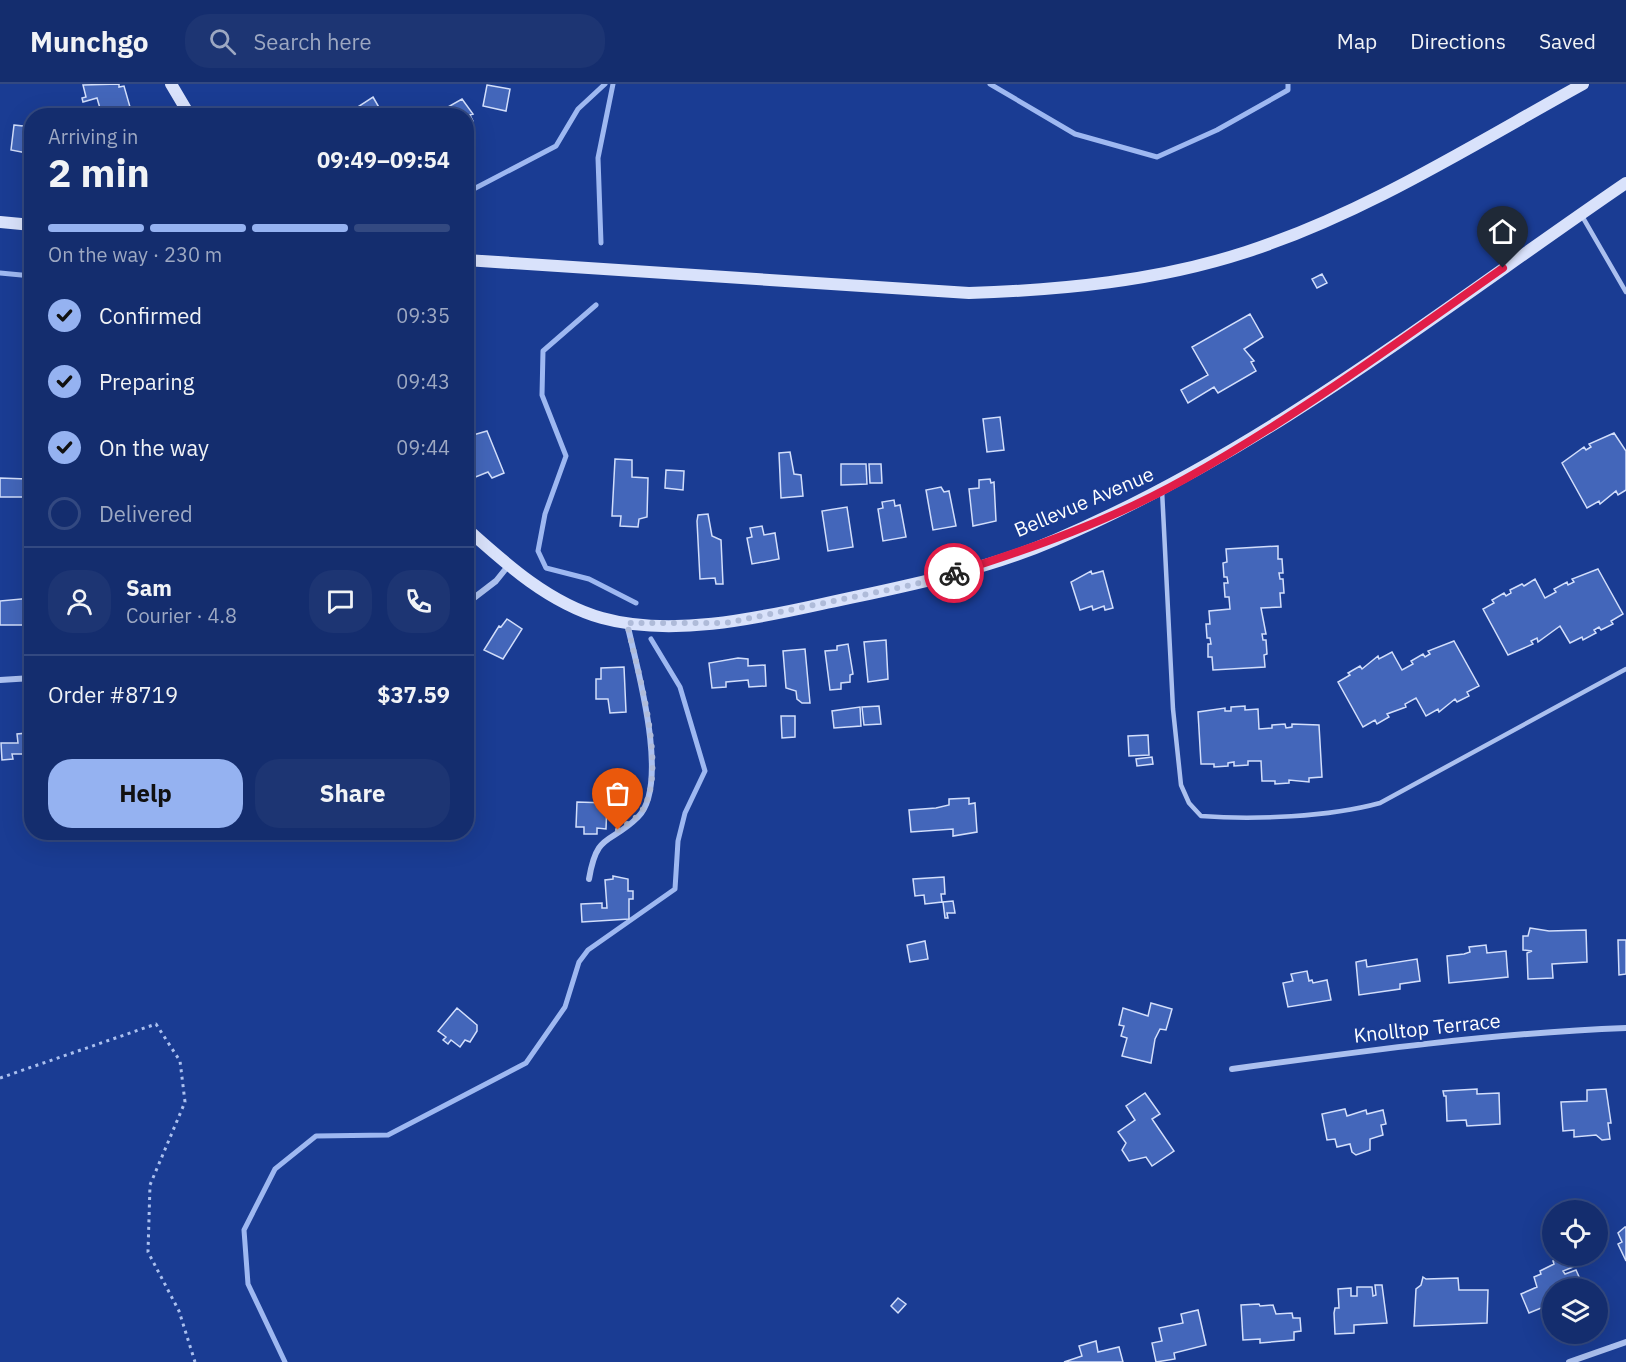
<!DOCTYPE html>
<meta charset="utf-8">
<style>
body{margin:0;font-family:"IBM Plex Sans",sans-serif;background:#1d3573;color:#f1f3f6;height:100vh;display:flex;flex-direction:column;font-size:22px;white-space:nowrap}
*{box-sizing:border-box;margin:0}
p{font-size:20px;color:#9da8c2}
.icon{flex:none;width:33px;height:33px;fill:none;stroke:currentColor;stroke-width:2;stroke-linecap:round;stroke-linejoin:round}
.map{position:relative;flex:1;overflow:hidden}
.drawer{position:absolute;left:24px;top:24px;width:450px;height:732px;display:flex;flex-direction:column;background:#142d6e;border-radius:24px;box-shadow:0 6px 24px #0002,0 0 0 2px #334981}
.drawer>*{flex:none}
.tools{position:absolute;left:1542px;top:1116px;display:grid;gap:12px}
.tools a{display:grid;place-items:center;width:66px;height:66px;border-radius:50%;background:#142d6e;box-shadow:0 6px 24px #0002,0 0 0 2px #334981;font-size:30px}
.pin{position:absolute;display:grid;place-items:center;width:51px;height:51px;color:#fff;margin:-62px -26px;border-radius:50% 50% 50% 0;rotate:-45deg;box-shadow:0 0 6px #0007}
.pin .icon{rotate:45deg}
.courier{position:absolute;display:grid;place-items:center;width:60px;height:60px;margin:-30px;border:4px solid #e11d48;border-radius:50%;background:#fff;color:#222;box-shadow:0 2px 8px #0007}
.head em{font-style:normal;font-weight:700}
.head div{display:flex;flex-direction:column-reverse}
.head{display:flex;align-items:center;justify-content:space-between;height:102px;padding:0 24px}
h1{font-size:39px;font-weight:700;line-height:45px}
.bar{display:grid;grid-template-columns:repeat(4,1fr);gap:9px 6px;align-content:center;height:72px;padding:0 24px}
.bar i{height:8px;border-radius:4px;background:#334981}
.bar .selected{background:#95b2f1}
.bar p{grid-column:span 4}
.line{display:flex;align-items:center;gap:15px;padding:0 24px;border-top:2px solid #334981}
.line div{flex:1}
.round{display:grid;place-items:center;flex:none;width:63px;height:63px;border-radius:24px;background:#1d3573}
ol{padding:0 24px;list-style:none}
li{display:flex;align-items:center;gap:18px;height:66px}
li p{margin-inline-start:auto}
li .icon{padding:6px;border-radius:50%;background:#95b2f1;color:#111;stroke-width:4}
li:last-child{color:#9da8c2}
li i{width:33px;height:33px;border:3px solid #334981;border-radius:50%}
.primary-button{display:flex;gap:12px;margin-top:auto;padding:12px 24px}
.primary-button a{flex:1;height:69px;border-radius:24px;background:#95b2f1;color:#111;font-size:24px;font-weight:700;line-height:69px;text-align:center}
.primary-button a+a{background:#1d3573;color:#f1f3f6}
header{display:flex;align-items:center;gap:36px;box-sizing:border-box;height:84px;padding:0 30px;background:#142d6e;border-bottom:2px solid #334981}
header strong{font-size:28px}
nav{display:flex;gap:33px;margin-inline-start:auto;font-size:21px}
.search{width:420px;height:54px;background:#1d3573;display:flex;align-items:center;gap:15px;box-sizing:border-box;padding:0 21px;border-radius:24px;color:#9da8c2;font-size:22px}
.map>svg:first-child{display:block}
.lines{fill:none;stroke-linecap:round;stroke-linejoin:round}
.stream{stroke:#9eb8f1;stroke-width:5}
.building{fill:#4366ba;stroke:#d2defb;stroke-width:1.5}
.path{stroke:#abc0ef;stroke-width:3;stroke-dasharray:3 4.5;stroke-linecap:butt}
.lane{stroke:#abc0ef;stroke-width:4.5}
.street{stroke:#abc0ef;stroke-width:6}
.secondary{stroke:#d9e2fb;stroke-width:12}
.done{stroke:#afbbd9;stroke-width:6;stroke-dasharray:0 10.8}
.route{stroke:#e11d48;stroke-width:8}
.labels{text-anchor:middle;stroke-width:4.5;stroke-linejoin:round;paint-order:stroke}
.street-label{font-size:20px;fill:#fff;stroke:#1a3c93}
</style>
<header>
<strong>Munchgo</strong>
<div class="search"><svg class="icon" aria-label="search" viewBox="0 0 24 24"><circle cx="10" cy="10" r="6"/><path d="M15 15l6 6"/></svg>Search here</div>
<nav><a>Map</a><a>Directions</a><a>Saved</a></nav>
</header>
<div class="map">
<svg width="1626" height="1278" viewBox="0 0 1626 1278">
<rect width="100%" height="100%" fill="#1a3c93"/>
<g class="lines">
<path class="stream" d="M 990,0 L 1075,50 L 1157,73 L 1217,46 L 1288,6 L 1288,0
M 466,109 L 556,62 L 578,25 L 605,0
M 601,159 L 598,74 L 613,0
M 0,189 L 32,192
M 596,221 L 543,267 L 542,311 L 566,372 L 545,430 L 538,467 L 546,484 L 589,495 L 636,519
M 285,1278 L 248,1200 L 244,1146 L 275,1085 L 316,1052 L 388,1051 L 526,979 L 565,923 L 579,878 L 588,866 L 675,805 L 678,757 L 685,729 L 705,687 L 680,603 L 651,555"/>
</g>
<path class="building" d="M 119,0 L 119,3 L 124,2 L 130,23 L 102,31 L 97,14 L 83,18 L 82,14 L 86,13 L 83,1 Z
M 487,1 L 510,5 L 506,27 L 483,22 Z
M 373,13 L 384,32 L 352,32 L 350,28 Z
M 462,15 L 473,30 L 470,31 L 473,37 L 466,40 L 466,32 L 441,32 L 439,28 Z
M 14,41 L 32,43 L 32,70 L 11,66 Z
M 1322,190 L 1327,199 L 1317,204 L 1312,195 Z
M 1250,230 L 1263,253 L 1244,265 L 1254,277 L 1251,278 L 1256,287 L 1218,309 L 1214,303 L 1188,319 L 1181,306 L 1208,291 L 1192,263 Z
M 1000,333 L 1004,366 L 987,368 L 983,335 Z
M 487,347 L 504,389 L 492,394 L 488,388 L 473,394 L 470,385 L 472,383 L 466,373 L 466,353 Z
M 1614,349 L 1626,367 L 1626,406 L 1618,411 L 1616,407 L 1600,420 L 1599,417 L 1587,424 L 1562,379 L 1584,363 L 1586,366 L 1591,363 L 1589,360 Z
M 790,368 L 794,390 L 801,391 L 803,412 L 781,414 L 779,369 Z
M 615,375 L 632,376 L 632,393 L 648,394 L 647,433 L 639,435 L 638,443 L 620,442 L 621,432 L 612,432 Z
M 841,380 L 866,380 L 867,400 L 841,401 Z
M 869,380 L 881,380 L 882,399 L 870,399 Z
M 666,386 L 684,387 L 683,406 L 665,404 Z
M 0,394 L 27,395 L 27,413 L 0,413 Z
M 990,395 L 991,399 L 994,398 L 996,437 L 973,442 L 969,405 L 979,404 L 979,396 Z
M 941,403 L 944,408 L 949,407 L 956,442 L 933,446 L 926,406 Z
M 894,416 L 895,422 L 900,421 L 906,453 L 883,457 L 878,425 L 883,424 L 882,418 Z
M 847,423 L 853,463 L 828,467 L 822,427 Z
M 708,430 L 712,452 L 721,456 L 723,500 L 716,500 L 715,494 L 700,495 L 697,437 L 698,431 Z
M 762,442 L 764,451 L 775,449 L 779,475 L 752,480 L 747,454 L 752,453 L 750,444 Z
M 1278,462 L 1278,475 L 1282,475 L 1283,489 L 1279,489 L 1280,495 L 1283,495 L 1284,509 L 1280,509 L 1281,523 L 1261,524 L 1266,550 L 1262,550 L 1263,556 L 1266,556 L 1267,570 L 1264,571 L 1265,583 L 1213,586 L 1212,573 L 1208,573 L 1208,560 L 1211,560 L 1210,554 L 1207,554 L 1206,540 L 1210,540 L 1209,527 L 1230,525 L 1229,513 L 1225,513 L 1224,499 L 1228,499 L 1227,493 L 1224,493 L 1223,479 L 1227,478 L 1226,465 Z
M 1598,485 L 1623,530 L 1611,537 L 1613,540 L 1601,546 L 1599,543 L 1594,546 L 1596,549 L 1583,556 L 1582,553 L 1570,559 L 1560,542 L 1538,558 L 1537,554 L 1531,557 L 1533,560 L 1508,571 L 1483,525 L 1494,519 L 1492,516 L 1504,509 L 1506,512 L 1511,509 L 1510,506 L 1522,500 L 1524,502 L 1535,495 L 1545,514 L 1556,508 L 1554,505 L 1567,498 L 1568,501 L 1574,498 L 1572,495 Z
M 1091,487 L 1092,490 L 1103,487 L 1113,524 L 1105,526 L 1104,522 L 1093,526 L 1092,522 L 1080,526 L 1071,498 Z
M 32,514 L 32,541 L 0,541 L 0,517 Z
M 507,535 L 522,545 L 503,575 L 484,566 L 499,542 L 501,543 Z
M 886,556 L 888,595 L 868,598 L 864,558 Z
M 1454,557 L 1479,602 L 1467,608 L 1469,612 L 1457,618 L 1455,615 L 1439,628 L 1438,625 L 1426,632 L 1416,614 L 1405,620 L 1406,623 L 1387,630 L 1389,633 L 1377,640 L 1375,636 L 1363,643 L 1338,598 L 1350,591 L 1348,589 L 1360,582 L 1362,585 L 1378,572 L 1379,575 L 1392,568 L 1402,586 L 1413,580 L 1411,577 L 1423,570 L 1425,573 L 1430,570 L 1428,567 Z
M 848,560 L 853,590 L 850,591 L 850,598 L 841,599 L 841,605 L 830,606 L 825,567 L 837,566 L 837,562 Z
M 805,565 L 810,619 L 802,619 L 797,615 L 796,607 L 786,604 L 783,567 Z
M 738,574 L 748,575 L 748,582 L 765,581 L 766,602 L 749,603 L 748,596 L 726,598 L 726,603 L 712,604 L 709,579 Z
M 624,583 L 626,628 L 610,629 L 608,615 L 596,615 L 596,595 L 601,595 L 601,584 Z
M 879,622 L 881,640 L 864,641 L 862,623 Z
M 1245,622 L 1245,626 L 1258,625 L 1259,645 L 1272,644 L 1272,641 L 1285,640 L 1286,644 L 1292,643 L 1292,640 L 1319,641 L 1322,693 L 1309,694 L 1309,698 L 1289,696 L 1289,699 L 1275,700 L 1275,697 L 1262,697 L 1261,677 L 1248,677 L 1248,681 L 1234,682 L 1234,678 L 1228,679 L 1228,682 L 1214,683 L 1214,680 L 1201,680 L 1198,628 L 1225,624 L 1225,627 L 1231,627 L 1231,623 Z
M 860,623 L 861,642 L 834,644 L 832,627 Z
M 781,632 L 795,632 L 795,653 L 782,654 Z
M 26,646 L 32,646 L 32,670 L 12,670 L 13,675 L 2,676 L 1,659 L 18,659 L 17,650 L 27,649 Z
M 1148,651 L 1149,671 L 1129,672 L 1128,652 Z
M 1152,673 L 1153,680 L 1137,682 L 1136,675 Z
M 969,714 L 969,720 L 975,719 L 977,748 L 953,752 L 953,745 L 911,748 L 909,726 L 936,724 L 949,721 L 949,715 Z
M 577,718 L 607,719 L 606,745 L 597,744 L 597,750 L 584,750 L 584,743 L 576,743 Z
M 613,792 L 628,795 L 628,807 L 633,807 L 633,815 L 629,815 L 629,835 L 582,838 L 581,820 L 602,819 L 602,824 L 607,824 L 605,796 L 613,795 Z
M 944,793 L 945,810 L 941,810 L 942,818 L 925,820 L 924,811 L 915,812 L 913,795 Z
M 953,817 L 955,829 L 947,829 L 948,834 L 945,834 L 943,818 Z
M 1530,844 L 1549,847 L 1586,846 L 1587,878 L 1552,880 L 1553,894 L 1528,895 L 1527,869 L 1532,867 L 1523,866 L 1523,852 L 1528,852 Z
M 1618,856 L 1626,856 L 1626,890 L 1619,891 Z
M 925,857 L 928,875 L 910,878 L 907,861 Z
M 1486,861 L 1487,869 L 1506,867 L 1508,893 L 1449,899 L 1447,872 L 1464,870 L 1470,868 L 1469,863 Z
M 1417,875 L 1420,897 L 1400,900 L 1400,905 L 1359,911 L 1356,878 L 1366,876 L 1367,883 Z
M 1307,887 L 1309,897 L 1312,896 L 1313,899 L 1327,896 L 1331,916 L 1288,923 L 1283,899 L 1293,897 L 1291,890 Z
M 1151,919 L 1172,925 L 1166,946 L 1160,945 L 1155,955 L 1151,979 L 1122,972 L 1127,954 L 1121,952 L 1124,942 L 1119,941 L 1123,924 L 1148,932 Z
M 457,924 L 477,941 L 477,947 L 470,958 L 465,956 L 460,963 L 451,956 L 448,960 L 443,956 L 446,953 L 438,947 Z
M 1477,1005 L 1477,1010 L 1499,1009 L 1500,1040 L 1467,1042 L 1466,1036 L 1447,1037 L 1446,1012 L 1444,1012 L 1443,1007 Z
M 1606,1005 L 1611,1039 L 1608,1039 L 1610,1055 L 1602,1056 L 1596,1051 L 1574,1053 L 1574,1046 L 1563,1047 L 1561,1018 L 1587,1017 L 1587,1006 Z
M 1145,1009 L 1160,1030 L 1152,1035 L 1174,1067 L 1152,1082 L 1146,1073 L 1129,1077 L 1122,1066 L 1126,1059 L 1118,1048 L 1135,1036 L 1126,1022 Z
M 1345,1025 L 1347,1032 L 1366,1026 L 1367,1030 L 1383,1026 L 1386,1040 L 1381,1041 L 1383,1051 L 1370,1055 L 1370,1066 L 1356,1071 L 1352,1068 L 1350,1060 L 1337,1063 L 1335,1055 L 1327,1056 L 1322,1030 Z
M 1625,1143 L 1626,1143 L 1626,1177 L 1618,1160 L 1622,1158 L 1618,1149 Z
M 1568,1172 L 1573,1183 L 1563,1187 L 1565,1190 L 1576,1186 L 1584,1204 L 1552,1204 L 1552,1223 L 1547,1226 L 1546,1222 L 1529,1229 L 1521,1210 L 1537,1203 L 1534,1193 L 1541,1190 L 1540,1187 L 1554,1180 L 1553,1177 Z
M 1423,1193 L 1426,1195 L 1458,1194 L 1459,1206 L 1488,1206 L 1487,1239 L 1414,1242 L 1416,1205 L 1421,1201 Z
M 1375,1201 L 1382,1201 L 1387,1239 L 1354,1241 L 1354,1249 L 1335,1250 L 1334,1229 L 1335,1224 L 1339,1224 L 1338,1205 L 1351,1204 L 1351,1212 L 1357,1212 L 1357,1203 L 1372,1203 L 1373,1212 L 1376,1211 Z
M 898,1214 L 906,1220 L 898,1229 L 891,1222 Z
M 1259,1220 L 1260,1222 L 1273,1221 L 1276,1230 L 1292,1229 L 1293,1234 L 1300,1234 L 1301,1247 L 1294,1248 L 1294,1256 L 1260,1259 L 1260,1255 L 1243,1256 L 1241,1221 Z
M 1198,1226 L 1206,1261 L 1174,1269 L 1175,1275 L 1156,1278 L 1152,1259 L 1162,1257 L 1159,1244 L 1183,1239 L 1181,1230 Z
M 1096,1257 L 1098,1268 L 1119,1263 L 1123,1278 L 1064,1278 L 1082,1272 L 1079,1262 Z"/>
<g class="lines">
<path class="path" d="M 0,994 L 156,940 L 180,977 L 185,1018 L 150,1101 L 148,1168 L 179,1227 L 195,1278"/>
<path class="lane" d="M 1582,132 L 1626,208
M 1162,406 L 1173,625 L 1181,701 L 1189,719 L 1201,732 C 1254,736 1329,733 1380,719 L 1626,585"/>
<path class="street" d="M 466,520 L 496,497 L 508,482
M 0,596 L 32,594
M 589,795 C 597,747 610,761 638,733 C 671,700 636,580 627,539
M 1232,985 C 1363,967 1494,949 1626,944
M 1569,1278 L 1626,1258"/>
<path class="secondary" d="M 171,0 L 190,32
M 0,138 L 32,141
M 466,176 L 969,209 C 1062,206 1157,197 1246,168 C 1366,129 1474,60 1583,0
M 466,444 C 506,480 549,519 602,534 C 670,553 754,535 822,520 C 900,503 981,488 1055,456 C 1264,367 1440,226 1626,99"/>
</g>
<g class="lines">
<path class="done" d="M 618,746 C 630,738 642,732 647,717 C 664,672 637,586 627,539 L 726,539 L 912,501 L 954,489"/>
<path class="route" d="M 954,489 C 1033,464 1112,436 1185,395 C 1296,333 1399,257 1503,184"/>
</g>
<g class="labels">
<g class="street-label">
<text transform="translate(1084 418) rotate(-23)" y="7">Bellevue Avenue</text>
<text transform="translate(1427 944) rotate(-6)" y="7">Knolltop Terrace</text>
</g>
</g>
</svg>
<div class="tools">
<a><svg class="icon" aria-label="locate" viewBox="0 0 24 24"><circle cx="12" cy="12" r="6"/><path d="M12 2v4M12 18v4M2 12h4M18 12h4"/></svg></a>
<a><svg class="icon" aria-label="layers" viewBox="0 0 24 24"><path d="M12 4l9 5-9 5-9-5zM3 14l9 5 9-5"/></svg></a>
</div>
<div class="pin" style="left:618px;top:746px;background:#ea580c"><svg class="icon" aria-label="bag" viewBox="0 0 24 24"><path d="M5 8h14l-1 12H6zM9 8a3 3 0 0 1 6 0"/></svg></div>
<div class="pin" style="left:1503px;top:184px;background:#1f2937"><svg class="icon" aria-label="home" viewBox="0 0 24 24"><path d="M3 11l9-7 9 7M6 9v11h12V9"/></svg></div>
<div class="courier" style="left:954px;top:489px"><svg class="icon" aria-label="bike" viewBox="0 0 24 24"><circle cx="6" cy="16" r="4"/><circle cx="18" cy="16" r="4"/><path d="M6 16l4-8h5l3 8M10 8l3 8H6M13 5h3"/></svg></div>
<section class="drawer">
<div class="head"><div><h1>2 min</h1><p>Arriving in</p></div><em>09:49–09:54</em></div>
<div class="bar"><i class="selected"></i><i class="selected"></i><i class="selected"></i><i></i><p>On the way · 230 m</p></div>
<ol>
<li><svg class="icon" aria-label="check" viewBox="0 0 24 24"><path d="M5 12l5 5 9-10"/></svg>Confirmed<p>09:35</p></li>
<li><svg class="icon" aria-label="check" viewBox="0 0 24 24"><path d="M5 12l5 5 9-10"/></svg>Preparing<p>09:43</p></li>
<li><svg class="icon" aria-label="check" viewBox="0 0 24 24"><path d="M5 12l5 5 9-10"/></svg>On the way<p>09:44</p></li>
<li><i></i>Delivered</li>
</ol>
<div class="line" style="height:108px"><a class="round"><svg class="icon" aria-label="person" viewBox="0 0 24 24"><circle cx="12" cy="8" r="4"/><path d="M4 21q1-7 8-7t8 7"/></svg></a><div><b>Sam</b><p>Courier · 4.8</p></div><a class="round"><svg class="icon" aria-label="chat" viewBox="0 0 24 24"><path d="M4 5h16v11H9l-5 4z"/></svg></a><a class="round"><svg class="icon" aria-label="phone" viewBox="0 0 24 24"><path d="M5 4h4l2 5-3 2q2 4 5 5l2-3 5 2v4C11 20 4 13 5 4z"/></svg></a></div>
<div class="line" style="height:78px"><div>Order #8719</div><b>$37.59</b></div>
<div class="primary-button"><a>Help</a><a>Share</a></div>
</section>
</div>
